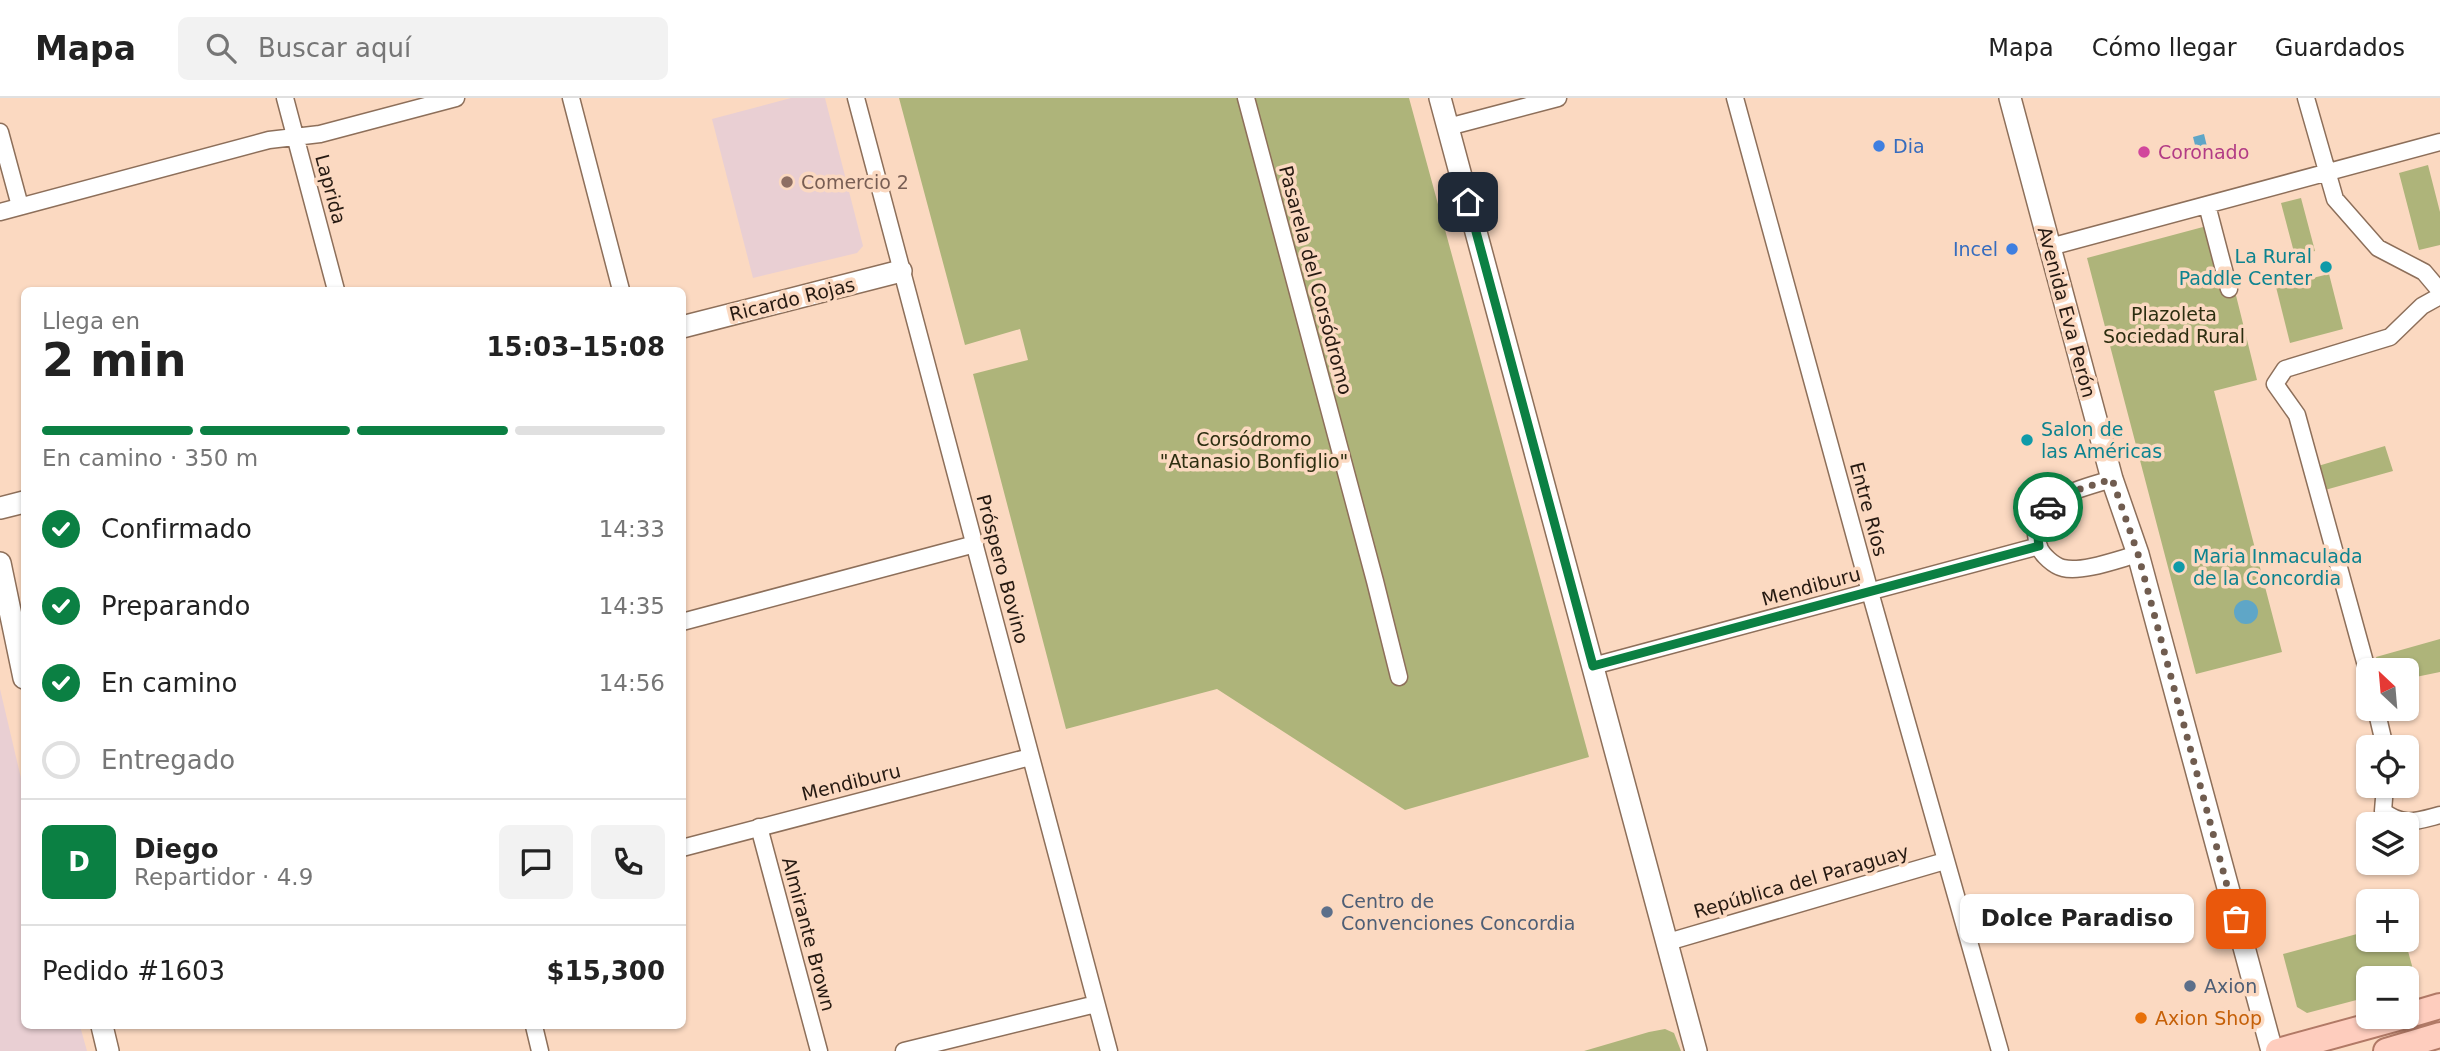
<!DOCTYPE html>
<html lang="es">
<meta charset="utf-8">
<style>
body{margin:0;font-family:"DejaVu Sans",sans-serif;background:#f2f2f2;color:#222;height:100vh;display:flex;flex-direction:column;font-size:26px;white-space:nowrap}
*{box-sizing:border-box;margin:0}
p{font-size:23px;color:#767676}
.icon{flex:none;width:38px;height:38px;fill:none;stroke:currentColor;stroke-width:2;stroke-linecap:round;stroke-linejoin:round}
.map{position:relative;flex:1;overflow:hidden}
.panel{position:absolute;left:21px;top:189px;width:665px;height:742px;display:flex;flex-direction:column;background:#fff;border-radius:10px;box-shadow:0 2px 5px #0004}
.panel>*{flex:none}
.needle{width:46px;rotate:334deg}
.controls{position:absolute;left:2356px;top:560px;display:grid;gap:14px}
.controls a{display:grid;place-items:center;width:63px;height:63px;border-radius:10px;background:#fff;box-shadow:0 2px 5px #0004;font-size:35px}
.pin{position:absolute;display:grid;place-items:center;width:60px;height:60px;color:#fff;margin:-30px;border-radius:14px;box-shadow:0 4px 10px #0006}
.courier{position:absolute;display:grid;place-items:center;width:70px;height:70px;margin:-35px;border:5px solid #0b8043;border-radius:50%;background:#fff;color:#222;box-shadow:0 2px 9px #0007}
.bubble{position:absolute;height:49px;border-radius:10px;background:#fff;box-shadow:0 2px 5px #0004;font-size:23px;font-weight:700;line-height:49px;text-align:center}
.overview em{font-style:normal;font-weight:700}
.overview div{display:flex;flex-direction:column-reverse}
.overview{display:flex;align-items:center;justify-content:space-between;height:119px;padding:0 21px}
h1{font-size:46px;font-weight:700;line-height:52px}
.bar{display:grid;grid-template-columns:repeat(4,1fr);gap:10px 7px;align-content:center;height:84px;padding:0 21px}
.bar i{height:9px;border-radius:5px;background:#e0e0e0}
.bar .active{background:#0b8043}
.bar p{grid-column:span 4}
.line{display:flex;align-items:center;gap:18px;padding:0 21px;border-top:2px solid #e0e0e0}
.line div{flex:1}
.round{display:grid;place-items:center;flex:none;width:74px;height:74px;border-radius:10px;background:#f2f2f2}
ol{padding:0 21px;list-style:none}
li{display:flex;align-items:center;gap:21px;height:77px}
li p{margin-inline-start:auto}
li .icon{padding:7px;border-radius:50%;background:#0b8043;color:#fff;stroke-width:4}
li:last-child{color:#767676}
li i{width:38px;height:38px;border:4px solid #e0e0e0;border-radius:50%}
header{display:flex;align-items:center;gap:42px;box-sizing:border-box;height:98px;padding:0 35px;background:#fff;border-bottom:2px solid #e0e0e0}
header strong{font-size:33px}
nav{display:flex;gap:38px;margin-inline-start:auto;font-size:24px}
.search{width:490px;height:63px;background:#f2f2f2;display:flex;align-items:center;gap:18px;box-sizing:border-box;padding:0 24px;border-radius:10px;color:#767676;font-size:26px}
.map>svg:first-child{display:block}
.education{fill:#e9cfd3}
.green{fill:#aeb47a}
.water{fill:#5fa6c7}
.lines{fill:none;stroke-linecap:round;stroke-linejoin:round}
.street-casing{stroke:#8d6f5a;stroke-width:19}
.secondary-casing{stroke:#8d6f5a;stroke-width:24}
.primary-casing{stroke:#b17966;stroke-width:28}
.street{stroke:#fff;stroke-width:16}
.secondary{stroke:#fff;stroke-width:21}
.primary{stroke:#fecdbe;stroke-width:24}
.done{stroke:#705c4f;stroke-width:7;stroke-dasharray:0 12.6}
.route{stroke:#0b8043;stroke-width:9}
.shop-dot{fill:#3f7fe0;stroke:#fbd9c1;stroke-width:2.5}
.hotel-dot{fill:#d1479c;stroke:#fbd9c1;stroke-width:2.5}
.education-dot{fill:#8d6e63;stroke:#fbd9c1;stroke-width:2.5}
.culture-dot{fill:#0f9aa8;stroke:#fbd9c1;stroke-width:2.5}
.service-dot{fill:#5c6f8a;stroke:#fbd9c1;stroke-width:2.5}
.food-dot{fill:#e8710a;stroke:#fbd9c1;stroke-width:2.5}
.labels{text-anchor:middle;stroke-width:7;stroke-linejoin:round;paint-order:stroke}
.shop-label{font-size:19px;fill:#366cbe;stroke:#fbd9c1;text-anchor:start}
.hotel-label{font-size:19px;fill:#b23c85;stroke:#fbd9c1;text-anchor:start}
.education-label{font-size:19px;fill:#785e54;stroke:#fbd9c1;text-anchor:start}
.street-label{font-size:19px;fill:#251911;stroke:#fbd9c1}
.culture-label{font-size:19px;fill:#0d838f;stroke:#fbd9c1;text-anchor:start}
.park-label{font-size:19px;fill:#2c2e10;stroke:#fbd9c1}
.service-label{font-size:19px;fill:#4e5e75;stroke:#fbd9c1;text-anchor:start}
.food-label{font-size:19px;fill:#c56008;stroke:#fbd9c1;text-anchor:start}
</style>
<header>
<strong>Mapa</strong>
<div class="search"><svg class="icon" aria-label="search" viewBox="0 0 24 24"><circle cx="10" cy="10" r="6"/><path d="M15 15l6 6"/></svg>Buscar aquí</div>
<nav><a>Mapa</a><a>Cómo llegar</a><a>Guardados</a></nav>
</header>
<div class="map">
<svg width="2440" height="953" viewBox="0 0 2440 953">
<rect width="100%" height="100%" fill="#fbd9c1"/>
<path class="education" d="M 791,0 L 825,0 L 863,148 L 857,155 L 753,180 L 712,21 Z
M 0,591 L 24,693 L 24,928 L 80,928 L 87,953 L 0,953 Z"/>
<path class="green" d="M 899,0 L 1409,0 L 1589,659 L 1405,712 L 1217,591 L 1066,631 L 973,276 L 1028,262 L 1020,231 L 965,247 Z
M 2428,67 L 2440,114 L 2440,147 L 2419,152 L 2399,75 Z
M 2301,100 L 2315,153 L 2295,158 L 2281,105 Z
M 2218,125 L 2257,282 L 2214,293 L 2282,554 L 2196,576 L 2087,160 Z
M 2329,176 L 2343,231 L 2290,245 L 2276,189 Z
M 2385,348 L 2393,373 L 2325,392 L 2318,368 Z
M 2440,541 L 2440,574 L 2406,581 L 2406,572 L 2379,572 L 2376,559 Z
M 2368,833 L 2368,842 L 2405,842 L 2417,886 L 2406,889 L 2406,880 L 2368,880 L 2368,899 L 2307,915 L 2297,909 L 2283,856 Z
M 1665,931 L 1674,935 L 1681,953 L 1584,953 L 1649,934 Z"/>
<path class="water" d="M 2204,36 L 2209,57 L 2203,63 L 2198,59 L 2193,39 Z
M2234 514a12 12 0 1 1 24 0a12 12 0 1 1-24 0Z"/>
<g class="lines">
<g class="street-casing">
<path id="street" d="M 285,0 L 336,192
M 571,0 L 621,192
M 856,0 L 1109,953
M 1246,0 L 1375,483 L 1399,579
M 1735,0 L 1870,494 L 2000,953
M 2306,0 L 2335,101 L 2378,150 L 2424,174 L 2440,193
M 1448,29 L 1558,0
M 0,34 L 20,108
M 2207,107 L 2229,191
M 0,114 L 269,42 L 320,36 L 456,0
M 2050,149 L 2440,44
M 2112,381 C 2081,391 2022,402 2039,449 C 2042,457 2054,468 2063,470 C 2082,475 2119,461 2138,456
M 682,524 L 975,446
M 1593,568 L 2039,448
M 2368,575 L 2297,317 L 2275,286 L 2285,271 L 2390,239 L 2422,208 L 2440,198
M 2376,611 L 2385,649
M 2385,688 L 2383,713 C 2403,729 2417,723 2440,717
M 759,729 L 819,953
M 682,750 L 1030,659
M 1668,844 L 1945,763
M 534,928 L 540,953
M 904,953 L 1096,906"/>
</g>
<g class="secondary-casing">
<path id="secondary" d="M 1440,0 L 1696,953
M 2010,0 L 2112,381 L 2138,456 L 2272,953
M 682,229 L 901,173
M 0,410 L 24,404
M 0,465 L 24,580
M 102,928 L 108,953"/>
</g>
<g class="primary-casing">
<path id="primary" d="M 2406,918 L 2440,908
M 2278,953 L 2402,919
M 2386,953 L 2440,937"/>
</g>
<use href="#street" class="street"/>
<use href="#secondary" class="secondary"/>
<use href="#primary" class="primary"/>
</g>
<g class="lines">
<path class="done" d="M 2048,409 L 2061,397 L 2112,381 L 2138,456 L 2236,821"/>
<path class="route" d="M 1468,104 L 1593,568 L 2039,448 C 2037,433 2035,420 2048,409"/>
</g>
<g class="shop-dot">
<circle cx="1879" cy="48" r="7"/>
<circle cx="2012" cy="151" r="7"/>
</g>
<circle class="hotel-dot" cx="2144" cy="54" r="7"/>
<circle class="education-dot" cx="787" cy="84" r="7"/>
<g class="culture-dot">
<circle cx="2326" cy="169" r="7"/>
<circle cx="2027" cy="342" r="7"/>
<circle cx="2179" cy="469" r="7"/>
</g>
<g class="service-dot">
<circle cx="1327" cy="814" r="7"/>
<circle cx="2190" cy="888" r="7"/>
</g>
<circle class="food-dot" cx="2141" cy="920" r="7"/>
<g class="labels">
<g class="shop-label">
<text x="1893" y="55">Dia</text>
<text x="1998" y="158" text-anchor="end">Incel</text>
</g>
<g class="hotel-label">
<text x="2158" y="61">Coronado</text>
</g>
<g class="education-label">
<text x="801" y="91">Comercio 2</text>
</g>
<g class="street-label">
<text transform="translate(331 91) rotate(75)" y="7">Laprida</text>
<text transform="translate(1316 182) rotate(75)" y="7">Pasarela del Corsódromo</text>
<text transform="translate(792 201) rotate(-14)" y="7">Ricardo Rojas</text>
<text transform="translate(2067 214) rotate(75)" y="7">Avenida Eva Perón</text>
<text transform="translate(1869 411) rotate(75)" y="7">Entre Ríos</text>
<text transform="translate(1003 471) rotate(75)" y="7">Próspero Bovino</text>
<text transform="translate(1811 488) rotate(-15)" y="7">Mendiburu</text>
<text transform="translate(851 684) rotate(-14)" y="7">Mendiburu</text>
<text transform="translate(1801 783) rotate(-16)" y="7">República del Paraguay</text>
<text transform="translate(809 836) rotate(75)" y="7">Almirante Brown</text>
</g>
<g class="culture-label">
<text x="2312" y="165" text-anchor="end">La Rural<tspan x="2312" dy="22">Paddle Center</tspan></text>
<text x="2041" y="338">Salon de<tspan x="2041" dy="22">las Américas</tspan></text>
<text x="2193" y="465">Maria Inmaculada<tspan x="2193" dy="22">de la Concordia</tspan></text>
</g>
<g class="park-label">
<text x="2174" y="223">Plazoleta<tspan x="2174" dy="22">Sociedad Rural</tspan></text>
<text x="1254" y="348">Corsódromo<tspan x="1254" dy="22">"Atanasio Bonfiglio"</tspan></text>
</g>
<g class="service-label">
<text x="1341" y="810">Centro de<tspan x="1341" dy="22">Convenciones Concordia</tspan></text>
<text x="2204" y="895">Axion</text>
</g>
<g class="food-label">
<text x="2155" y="927">Axion Shop</text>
</g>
</g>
</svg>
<div class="controls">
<a><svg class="needle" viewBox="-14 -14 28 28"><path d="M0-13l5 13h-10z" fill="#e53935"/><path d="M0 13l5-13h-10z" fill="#767676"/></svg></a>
<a><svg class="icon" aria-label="locate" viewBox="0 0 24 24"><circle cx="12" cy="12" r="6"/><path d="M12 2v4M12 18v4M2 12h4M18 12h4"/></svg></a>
<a><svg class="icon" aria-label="layers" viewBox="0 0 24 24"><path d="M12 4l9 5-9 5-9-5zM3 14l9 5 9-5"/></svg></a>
<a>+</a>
<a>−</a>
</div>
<div class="pin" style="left:2236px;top:821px;background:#ea580c"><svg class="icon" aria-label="bag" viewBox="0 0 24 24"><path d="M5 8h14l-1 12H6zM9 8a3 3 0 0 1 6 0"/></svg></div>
<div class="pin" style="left:1468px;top:104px;background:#1f2937"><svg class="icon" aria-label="home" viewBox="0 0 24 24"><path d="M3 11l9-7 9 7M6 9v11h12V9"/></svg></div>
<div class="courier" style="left:2048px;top:409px"><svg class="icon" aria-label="car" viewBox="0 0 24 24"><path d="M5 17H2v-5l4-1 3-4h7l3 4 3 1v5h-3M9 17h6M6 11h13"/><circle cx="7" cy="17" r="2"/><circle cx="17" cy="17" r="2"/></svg></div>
<div class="bubble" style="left:1960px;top:796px;width:234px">Dolce Paradiso</div>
<section class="panel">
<div class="overview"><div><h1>2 min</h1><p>Llega en</p></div><em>15:03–15:08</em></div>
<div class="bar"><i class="active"></i><i class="active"></i><i class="active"></i><i></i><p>En camino · 350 m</p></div>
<ol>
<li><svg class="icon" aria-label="check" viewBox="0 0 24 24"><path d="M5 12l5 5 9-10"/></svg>Confirmado<p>14:33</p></li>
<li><svg class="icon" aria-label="check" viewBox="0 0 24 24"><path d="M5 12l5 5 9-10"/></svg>Preparando<p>14:35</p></li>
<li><svg class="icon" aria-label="check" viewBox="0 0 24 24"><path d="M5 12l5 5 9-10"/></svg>En camino<p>14:56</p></li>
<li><i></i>Entregado</li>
</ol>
<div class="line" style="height:126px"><b class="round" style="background:#0b8043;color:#fff">D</b><div><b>Diego</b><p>Repartidor · 4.9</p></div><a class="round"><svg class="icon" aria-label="chat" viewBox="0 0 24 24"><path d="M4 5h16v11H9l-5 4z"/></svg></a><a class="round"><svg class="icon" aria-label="phone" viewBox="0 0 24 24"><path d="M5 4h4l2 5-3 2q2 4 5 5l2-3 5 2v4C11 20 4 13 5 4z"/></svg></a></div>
<div class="line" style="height:91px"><div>Pedido #1603</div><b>$15,300</b></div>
</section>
</div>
